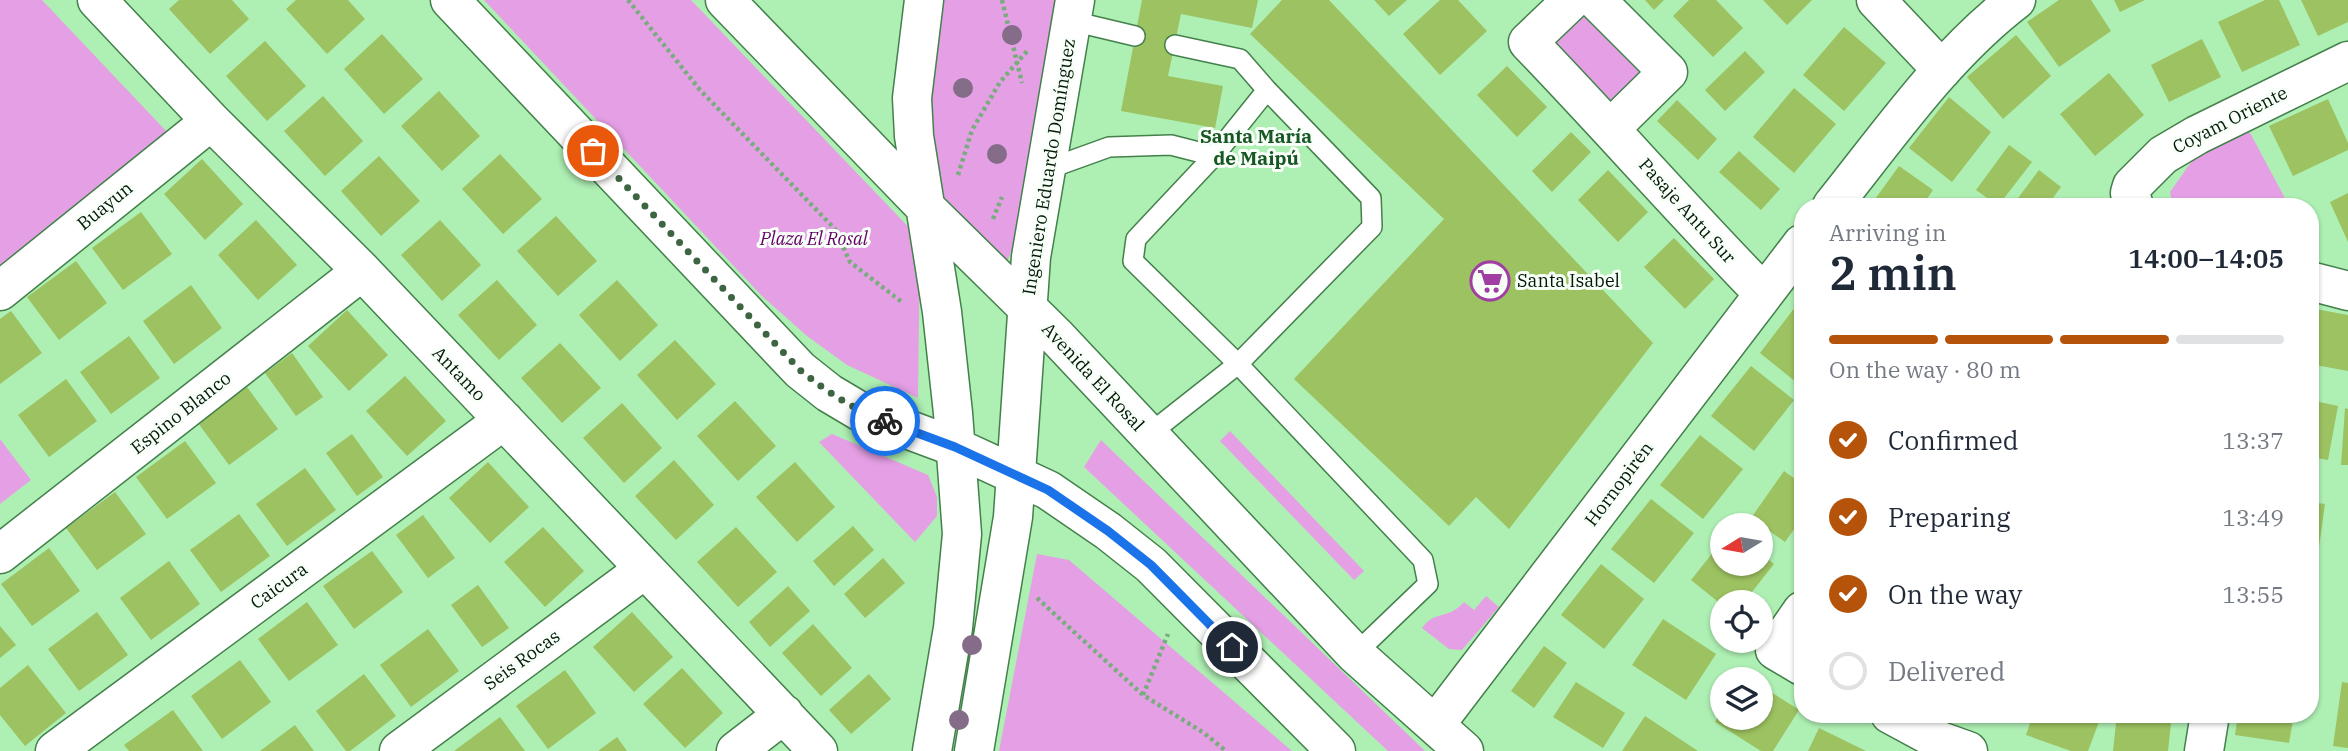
<!DOCTYPE html>
<meta charset="utf-8">
<style>
body{margin:0;font-family:"IBM Plex Serif",serif;background:#f6f6f7;color:#1f2937;height:100vh;display:flex;flex-direction:column;font-size:26px;white-space:nowrap}
*{box-sizing:border-box;margin:0}
p{font-size:23px;color:#747a83}
.icon{flex:none;width:38px;height:38px;fill:none;stroke:currentColor;stroke-width:2;stroke-linecap:round;stroke-linejoin:round}
.map{position:relative;flex:1;overflow:hidden}
.side{position:absolute;left:1794px;top:198px;width:525px;height:525px;display:flex;flex-direction:column;background:#fff;border-radius:28px;box-shadow:0 2px 5px #0004}
.side>*{flex:none}
.needle{width:46px;rotate:259deg}
.controls{position:absolute;left:1710px;top:513px;display:grid;gap:14px}
.controls a{display:grid;place-items:center;width:63px;height:63px;border-radius:50%;background:#fff;box-shadow:0 2px 5px #0004;font-size:35px}
.pin{position:absolute;display:grid;place-items:center;width:60px;height:60px;color:#fff;margin:-30px;border:4px solid #fff;border-radius:50%;box-shadow:0 2px 7px #0007}
.courier{position:absolute;display:grid;place-items:center;width:70px;height:70px;margin:-35px;border:5px solid #1a73e8;border-radius:50%;background:#fff;color:#222;box-shadow:0 2px 9px #0007}
.summary em{font-style:normal;font-weight:600}
.summary div{display:flex;flex-direction:column-reverse}
.summary{display:flex;align-items:center;justify-content:space-between;height:119px;padding:0 35px}
h1{font-size:46px;font-weight:600;line-height:52px}
.bar{display:grid;grid-template-columns:repeat(4,1fr);gap:10px 7px;align-content:center;height:84px;padding:0 35px}
.bar i{height:9px;border-radius:5px;background:#e0e1e3}
.bar .active{background:#b45309}
.bar p{grid-column:span 4}
ol{padding:0 35px;list-style:none}
li{display:flex;align-items:center;gap:21px;height:77px}
li p{margin-inline-start:auto}
li .icon{padding:7px;border-radius:50%;background:#b45309;color:#fff;stroke-width:4}
li:last-child{color:#747a83}
li i{width:38px;height:38px;border:4px solid #e0e1e3;border-radius:50%}
.map>svg:first-child{display:block}
.green{fill:#e5a0e5}
.building{fill:#9dc261}
.lines{fill:none;stroke-linecap:round;stroke-linejoin:round}
.lane-casing{stroke:#43804b;stroke-width:22}
.street-casing{stroke:#43804b;stroke-width:41}
.path{stroke:#78ac7c;stroke-width:4.5;stroke-dasharray:3.5 3.5;stroke-linecap:butt}
.lane{stroke:#fff;stroke-width:19}
.street{stroke:#fff;stroke-width:38}
.tree{fill:#856c89}
.done{stroke:#3e6542;stroke-width:7;stroke-dasharray:0 12.6}
.route{stroke:#1a73e8;stroke-width:9}
.labels{text-anchor:middle;stroke-width:6;stroke-linejoin:round;paint-order:stroke}
.street-label{font-size:18px;fill:#021a05;stroke:#f8fff9}
.park-label{font-size:18px;font-style:italic;fill:#630167;stroke:#f8fff9}
.poi-label{font-size:18px;fill:#021a05;stroke:#f8fff9;text-anchor:start}
.neighbourhood-label{font-size:19px;font-weight:bold;fill:#175724;stroke:#f8fff9}
</style>
<div class="map">
<svg width="2348" height="751" viewBox="0 0 2348 751">
<rect width="100%" height="100%" fill="#aeefb3"/>
<path class="green" d="M 0,0 L 42,0 L 168,133 L 0,274 Z
M 484,0 L 691,0 L 920,239 L 918,398 L 847,365 L 807,336 L 761,295 Z
M 936,0 L 1063,0 L 1038,180 L 1006,265 L 923,181 Z
M 1591,4 L 1651,66 L 1610,107 L 1549,44 Z
M 2248,129 L 2289,206 L 2173,206 L 2170,192 L 2194,158 Z
M 1230,431 L 1364,571 L 1354,580 L 1220,441 Z
M 832,434 L 928,475 L 937,497 L 937,516 L 915,542 L 819,442 Z
M 0,439 L 31,480 L 0,504 Z
M 1101,440 L 1425,751 L 1388,751 L 1084,467 Z
M 1037,554 L 1069,560 L 1292,751 L 999,751 Z
M 1486,596 L 1499,607 L 1462,650 L 1449,649 L 1422,628 C 1436,609 1447,621 1464,602 L 1474,610 Z"/>
<path class="building" d="M 179,0 L 232,0 L 249,19 L 210,54 L 169,9 Z
M 296,0 L 348,0 L 365,19 L 327,54 L 286,9 Z
M 1142,0 L 1258,0 L 1252,28 L 1181,14 L 1168,76 L 1223,86 L 1215,128 L 1121,111 Z
M 1282,0 L 1329,0 L 1653,343 L 1509,529 L 1476,497 L 1449,526 L 1294,379 L 1444,219 L 1250,34 Z
M 1374,0 L 1407,0 L 1389,16 Z
M 1440,0 L 1458,0 L 1487,31 L 1440,75 L 1403,34 Z
M 1645,0 L 1664,0 L 1654,10 Z
M 1689,0 L 1716,0 L 1743,28 L 1713,57 L 1673,16 Z
M 1763,0 L 1812,0 L 1787,25 Z
M 2059,0 L 2091,0 L 2111,31 L 2059,67 L 2027,22 Z
M 2114,0 L 2145,0 L 2120,12 Z
M 2265,0 L 2279,0 L 2300,45 L 2242,72 L 2218,22 Z
M 2301,0 L 2348,0 L 2348,22 L 2318,36 Z
M 1844,27 L 1886,63 L 1844,111 L 1803,75 Z
M 382,34 L 423,79 L 384,114 L 344,69 Z
M 2016,35 L 2051,76 L 2003,119 L 1967,77 Z
M 2202,39 L 2221,77 L 2169,102 L 2151,65 Z
M 265,41 L 306,86 L 267,121 L 226,76 Z
M 1745,51 L 1765,72 L 1725,111 L 1705,90 Z
M 1507,66 L 1547,107 L 1517,137 L 1477,95 Z
M 2109,73 L 2144,115 L 2095,156 L 2060,114 Z
M 1794,88 L 1836,124 L 1794,173 L 1753,137 Z
M 439,91 L 480,136 L 442,171 L 401,126 Z
M 323,96 L 363,141 L 325,176 L 284,131 Z
M 1949,97 L 1991,132 L 1952,182 L 1909,148 Z
M 2328,99 L 2348,143 L 2348,150 L 2293,176 L 2269,126 Z
M 1677,100 L 1717,139 L 1698,160 L 1657,121 Z
M 1571,132 L 1591,152 L 1552,192 L 1532,171 Z
M 2009,145 L 2032,162 L 1998,206 L 1976,190 Z
M 1739,151 L 1780,189 L 1761,210 L 1719,172 Z
M 500,154 L 542,199 L 503,234 L 462,189 Z
M 379,156 L 420,201 L 381,236 L 341,191 Z
M 202,159 L 243,204 L 205,240 L 164,194 Z
M 1899,166 L 1933,190 L 1922,206 L 1870,206 Z
M 1608,170 L 1648,212 L 1618,242 L 1578,200 Z
M 2039,170 L 2061,187 L 2047,206 L 2012,206 Z
M 2348,193 L 2348,242 L 2330,202 Z
M 141,212 L 172,254 L 123,290 L 92,248 Z
M 556,216 L 597,261 L 558,296 L 517,251 Z
M 256,220 L 297,265 L 258,300 L 218,255 Z
M 440,220 L 481,265 L 442,301 L 401,255 Z
M 1674,238 L 1714,279 L 1685,309 L 1644,267 Z
M 76,261 L 107,303 L 59,340 L 27,297 Z
M 497,280 L 537,325 L 499,360 L 458,315 Z
M 617,280 L 658,325 L 620,361 L 579,315 Z
M 191,285 L 222,328 L 174,364 L 143,321 Z
M 1799,302 L 1802,305 L 1802,387 L 1760,353 Z
M 2310,308 L 2348,315 L 2348,371 L 2310,364 Z
M 347,310 L 388,355 L 349,391 L 308,346 Z
M 11,311 L 42,353 L 0,384 L 0,319 Z
M 129,336 L 160,378 L 111,414 L 80,372 Z
M 675,340 L 716,384 L 677,420 L 637,375 Z
M 560,343 L 601,388 L 562,423 L 521,378 Z
M 292,353 L 323,397 L 296,416 L 265,373 Z
M 1751,366 L 1794,400 L 1754,451 L 1711,416 Z
M 405,376 L 446,421 L 407,456 L 366,411 Z
M 66,379 L 97,421 L 49,457 L 18,415 Z
M 247,387 L 278,429 L 229,465 L 198,423 Z
M 2310,400 L 2338,406 L 2328,460 L 2310,457 Z
M 735,401 L 776,446 L 738,481 L 697,436 Z
M 622,403 L 662,448 L 624,483 L 583,438 Z
M 2345,408 L 2348,409 L 2348,465 L 2341,465 Z
M 352,434 L 383,477 L 357,496 L 326,453 Z
M 1700,435 L 1743,469 L 1703,519 L 1660,485 Z
M 185,441 L 216,483 L 167,519 L 136,477 Z
M 674,460 L 714,505 L 676,540 L 635,496 Z
M 488,462 L 529,507 L 490,543 L 449,498 Z
M 795,462 L 835,507 L 797,542 L 756,497 Z
M 305,468 L 336,510 L 287,546 L 256,504 Z
M 1784,471 L 1802,484 L 1802,518 L 1785,542 L 1751,518 Z
M 115,492 L 146,534 L 97,570 L 66,528 Z
M 1651,499 L 1694,533 L 1654,583 L 1611,549 Z
M 2310,502 L 2325,504 L 2316,568 L 2310,567 Z
M 239,514 L 270,556 L 221,592 L 190,550 Z
M 423,515 L 455,558 L 428,578 L 396,535 Z
M 853,526 L 874,550 L 834,586 L 813,561 Z
M 543,527 L 584,571 L 545,607 L 504,562 Z
M 736,527 L 777,572 L 738,607 L 697,562 Z
M 1722,541 L 1722,564 L 1760,564 L 1760,553 L 1774,564 L 1744,602 L 1722,602 L 1722,605 L 1691,580 Z
M 49,548 L 80,591 L 32,626 L 1,584 Z
M 372,551 L 403,592 L 354,629 L 323,586 Z
M 883,558 L 905,583 L 865,618 L 844,594 Z
M 169,561 L 200,604 L 151,640 L 120,598 Z
M 1601,564 L 1644,599 L 1604,649 L 1561,615 Z
M 478,585 L 509,628 L 482,647 L 451,605 Z
M 788,586 L 810,611 L 770,647 L 749,622 Z
M 307,602 L 338,645 L 289,681 L 258,639 Z
M 97,612 L 128,655 L 79,691 L 48,649 Z
M 632,612 L 673,657 L 634,692 L 593,647 Z
M 1663,619 L 1716,654 L 1686,700 L 1632,665 Z
M 813,624 L 852,668 L 821,696 L 782,653 Z
M 0,626 L 16,645 L 0,658 Z
M 428,629 L 459,671 L 411,707 L 380,665 Z
M 1544,646 L 1567,663 L 1534,708 L 1511,691 Z
M 240,660 L 271,702 L 222,739 L 191,696 Z
M 28,665 L 66,713 L 25,746 L 0,715 L 0,688 Z
M 682,668 L 723,713 L 685,748 L 643,704 Z
M 565,670 L 596,713 L 548,749 L 516,706 Z
M 364,674 L 396,716 L 350,751 L 346,751 L 316,711 Z
M 869,674 L 891,699 L 851,734 L 829,710 Z
M 1576,682 L 1625,713 L 1603,748 L 1553,717 Z
M 2342,682 L 2348,683 L 2348,748 L 2333,746 Z
M 1760,685 L 1799,710 L 1773,751 L 1761,751 L 1715,722 L 1722,711 L 1722,718 L 1760,718 Z
M 173,710 L 203,751 L 129,751 L 124,745 Z
M 2033,714 L 2102,714 L 2088,751 L 2071,751 L 2026,735 Z
M 2117,714 L 2172,714 L 2168,751 L 2113,751 Z
M 2238,714 L 2294,714 L 2289,743 L 2235,735 Z
M 1645,716 L 1698,751 L 1622,751 Z
M 500,717 L 525,751 L 454,751 Z
M 295,725 L 314,751 L 260,751 Z
M 1819,728 L 1866,751 L 1808,751 Z
M 617,737 L 627,751 L 598,751 Z"/>
<g class="lines">
<g class="lane-casing">
<path id="lane" d="M 1072,21 L 1135,36
M 1267,90 L 1214,156 L 1136,239 L 1133,261 L 1238,364 L 1423,560 L 1428,584 L 1355,654
M 1048,169 L 1109,147 L 1171,145 L 1214,156
M 1148,435 L 1238,364 L 1372,227 L 1371,198 L 1267,90 L 1240,59 L 1175,45"/>
</g>
<g class="street-casing">
<path id="street" d="M 97,0 L 211,121 L 362,271 L 818,751
M 450,0 L 800,370 L 829,393 L 861,412 L 955,447 L 1048,490 L 1108,531 L 1151,565 L 1336,751
M 725,0 L 925,207 L 1056,336 L 1355,654 L 1464,751
M 924,0 L 912,98 L 914,136 L 942,312 L 953,413 L 962,534 L 953,628 L 932,751
M 1572,0 L 1528,42 C 1608,125 1683,211 1763,293
M 1596,0 L 1668,72 L 1611,128
M 1876,0 L 1942,70
M 1832,206 C 1889,135 1943,56 2016,0
M 2134,206 L 2130,193 L 2132,186 L 2163,155 L 2197,135 L 2348,61
M 2310,281 L 2348,291
M 0,291 L 211,121
M 0,554 L 362,271
M 1802,611 L 1775,650 L 1802,666
M 1890,714 L 1940,741 L 1968,751
M 1435,725 L 1802,244
M 55,751 L 504,420
M 399,751 L 645,569
M 736,751 L 784,714
M 974,751 L 1013,517 L 1031,257 L 1075,0
M 2204,751 L 2210,714"/>
</g>
<path class="path" d="M 628,0 L 700,90 L 835,229 L 850,262 L 903,303
M 1002,0 L 1022,83
M 958,175 L 972,130 L 1000,82 L 1028,50
M 993,219 L 1002,197
M 1037,598 L 1143,695 L 1204,733 L 1226,751
M 1143,695 L 1168,634"/>
<use href="#lane" class="lane"/>
<use href="#street" class="street"/>
</g>
<g class="tree">
<circle cx="1012" cy="35" r="10"/>
<circle cx="963" cy="88" r="10"/>
<circle cx="997" cy="154" r="10"/>
<circle cx="972" cy="645" r="10"/>
<circle cx="959" cy="720" r="10"/>
</g>
<g class="lines">
<path class="done" d="M 593,151 L 800,370 C 827,392 853,409 885,421"/>
<path class="route" d="M 885,421 L 955,447 L 1048,490 L 1108,531 L 1151,565 L 1232,647"/>
</g>
<defs>
<g id="supermarket-ring" transform="scale(2.0125)"><circle r="9.5" fill="#f8fff9" stroke="#a13ea4" stroke-width="1.5"/><path d="M-6-5.5h2.5l.6 2H6L4.5 2H-2.5L-4.4-4H-6ZM-1.5 3.2a1.3 1.3 0 1 0 .1 0ZM3 3.2a1.3 1.3 0 1 0 .1 0Z" fill="#a13ea4"/></g>
</defs>
<g fill-rule="evenodd">
<use href="#supermarket-ring" x="1490" y="281"/>
</g>
<g class="labels">
<g class="street-label">
<text transform="translate(2230 120) rotate(-27)" y="6">Coyam Oriente</text>
<text transform="translate(1049 167) rotate(-81)" y="6">Ingeniero Eduardo Domínguez</text>
<text transform="translate(105 206) rotate(-39)" y="6">Buayun</text>
<text transform="translate(1687 211) rotate(48)" y="6">Pasaje Antu Sur</text>
<text transform="translate(459 374) rotate(46)" y="6">Antamo</text>
<text transform="translate(1093 377) rotate(47)" y="6">Avenida El Rosal</text>
<text transform="translate(181 413) rotate(-38)" y="6">Espino Blanco</text>
<text transform="translate(1619 484) rotate(-53)" y="6">Hornopirén</text>
<text transform="translate(279 586) rotate(-36)" y="6">Caicura</text>
<text transform="translate(522 660) rotate(-36)" y="6">Seis Rocas</text>
</g>
<g class="park-label">
<text x="814" y="245">Plaza El Rosal</text>
</g>
<g class="poi-label">
<text x="1517" y="287">Santa Isabel</text>
</g>
<g class="neighbourhood-label">
<text x="1256" y="143">Santa María<tspan x="1256" dy="22">de Maipú</tspan></text>
</g>
</g>
</svg>
<div class="controls">
<a><svg class="needle" viewBox="-14 -14 28 28"><path d="M0-13l5 13h-10z" fill="#e53935"/><path d="M0 13l5-13h-10z" fill="#747a83"/></svg></a>
<a><svg class="icon" aria-label="locate" viewBox="0 0 24 24"><circle cx="12" cy="12" r="6"/><path d="M12 2v4M12 18v4M2 12h4M18 12h4"/></svg></a>
<a><svg class="icon" aria-label="layers" viewBox="0 0 24 24"><path d="M12 4l9 5-9 5-9-5zM3 14l9 5 9-5"/></svg></a>
</div>
<div class="pin" style="left:593px;top:151px;background:#ea580c"><svg class="icon" aria-label="bag" viewBox="0 0 24 24"><path d="M5 8h14l-1 12H6zM9 8a3 3 0 0 1 6 0"/></svg></div>
<div class="pin" style="left:1232px;top:647px;background:#1f2937"><svg class="icon" aria-label="home" viewBox="0 0 24 24"><path d="M3 11l9-7 9 7M6 9v11h12V9"/></svg></div>
<div class="courier" style="left:885px;top:421px"><svg class="icon" aria-label="bike" viewBox="0 0 24 24"><circle cx="6" cy="16" r="4"/><circle cx="18" cy="16" r="4"/><path d="M6 16l4-8h5l3 8M10 8l3 8H6M13 5h3"/></svg></div>
<section class="side">
<div class="summary"><div><h1>2 min</h1><p>Arriving in</p></div><em>14:00–14:05</em></div>
<div class="bar"><i class="active"></i><i class="active"></i><i class="active"></i><i></i><p>On the way · 80 m</p></div>
<ol>
<li><svg class="icon" aria-label="check" viewBox="0 0 24 24"><path d="M5 12l5 5 9-10"/></svg>Confirmed<p>13:37</p></li>
<li><svg class="icon" aria-label="check" viewBox="0 0 24 24"><path d="M5 12l5 5 9-10"/></svg>Preparing<p>13:49</p></li>
<li><svg class="icon" aria-label="check" viewBox="0 0 24 24"><path d="M5 12l5 5 9-10"/></svg>On the way<p>13:55</p></li>
<li><i></i>Delivered</li>
</ol>
</section>
</div>
